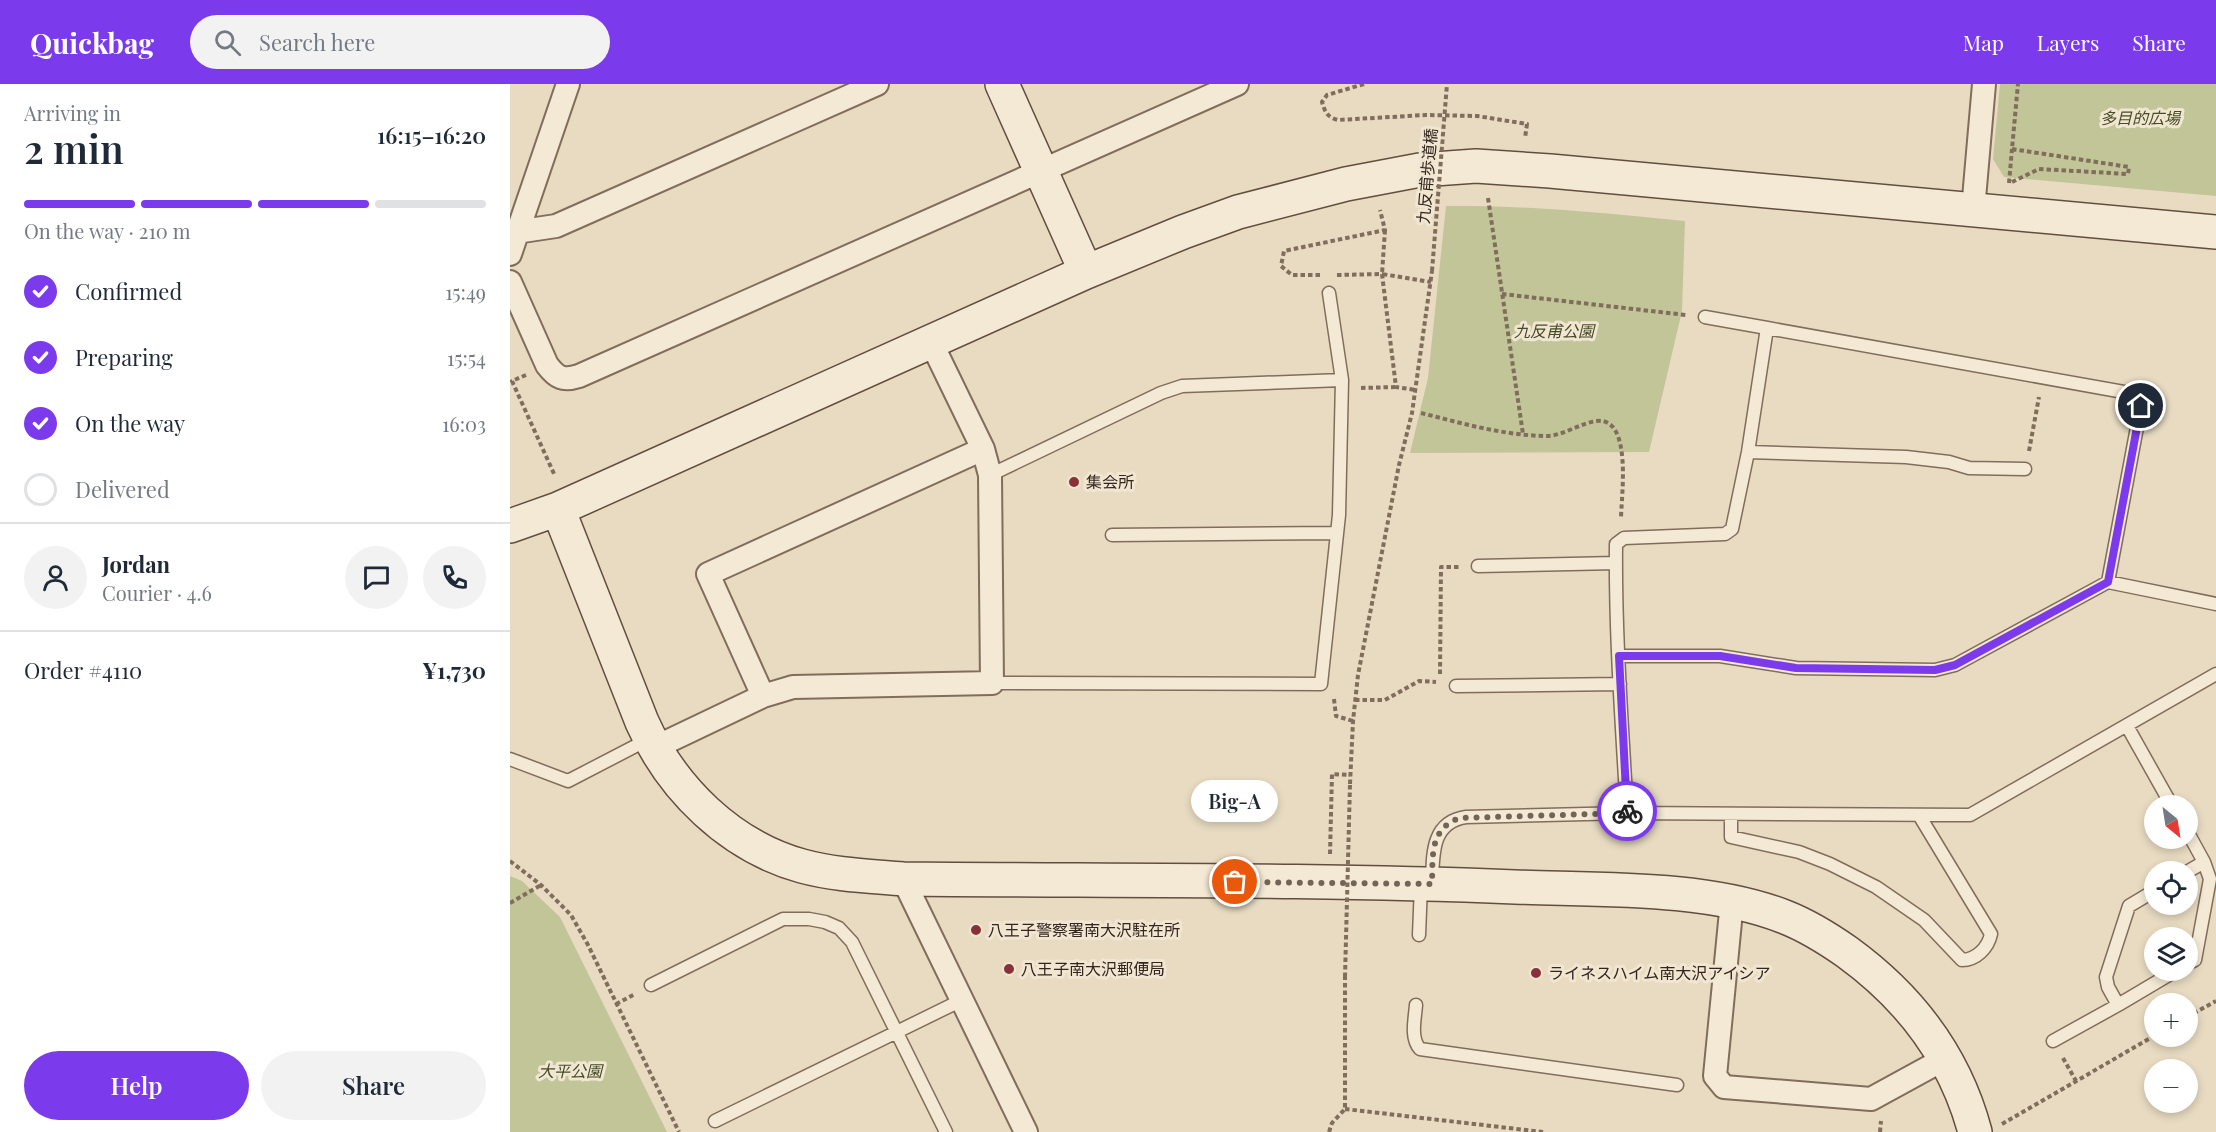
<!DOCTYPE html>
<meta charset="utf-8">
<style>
body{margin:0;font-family:"Playfair Display","Noto Sans JP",serif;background:#f2f2f3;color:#1f2937;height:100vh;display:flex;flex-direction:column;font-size:22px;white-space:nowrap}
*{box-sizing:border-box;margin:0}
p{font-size:20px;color:#747a83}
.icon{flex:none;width:33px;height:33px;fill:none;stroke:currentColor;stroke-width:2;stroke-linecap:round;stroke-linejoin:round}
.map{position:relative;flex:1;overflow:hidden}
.side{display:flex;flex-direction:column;background:#fff;width:510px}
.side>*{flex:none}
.needle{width:39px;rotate:150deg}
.tools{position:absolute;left:1634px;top:711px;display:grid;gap:12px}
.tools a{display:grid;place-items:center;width:54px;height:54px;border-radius:50%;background:#fff;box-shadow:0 3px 9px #0003;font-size:30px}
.pin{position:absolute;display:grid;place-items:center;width:51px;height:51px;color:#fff;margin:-26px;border:3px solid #fff;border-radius:50%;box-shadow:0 2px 6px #0007}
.courier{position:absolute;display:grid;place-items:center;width:60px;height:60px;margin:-30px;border:4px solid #7c3aed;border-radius:50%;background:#fff;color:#222;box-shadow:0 2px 8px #0007}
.bubble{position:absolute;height:42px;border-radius:21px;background:#fff;box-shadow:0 3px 9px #0003;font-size:20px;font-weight:600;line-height:42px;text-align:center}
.overview em{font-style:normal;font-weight:600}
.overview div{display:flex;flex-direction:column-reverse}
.overview{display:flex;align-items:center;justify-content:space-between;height:102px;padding:0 24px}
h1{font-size:39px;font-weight:600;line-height:45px}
.bar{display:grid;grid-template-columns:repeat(4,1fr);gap:9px 6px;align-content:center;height:72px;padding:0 24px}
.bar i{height:8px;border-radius:4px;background:#e0e1e3}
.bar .selected{background:#7c3aed}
.bar p{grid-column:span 4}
.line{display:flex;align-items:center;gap:15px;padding:0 24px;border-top:2px solid #e0e1e3}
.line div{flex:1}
.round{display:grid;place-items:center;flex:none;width:63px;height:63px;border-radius:32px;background:#f2f2f3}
ol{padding:0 24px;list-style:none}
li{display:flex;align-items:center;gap:18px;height:66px}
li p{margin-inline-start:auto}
li .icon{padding:6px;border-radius:50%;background:#7c3aed;color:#fff;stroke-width:4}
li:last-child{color:#747a83}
li i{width:33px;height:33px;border:3px solid #e0e1e3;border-radius:50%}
.primary-button{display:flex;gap:12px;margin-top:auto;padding:12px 24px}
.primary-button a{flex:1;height:69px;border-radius:36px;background:#7c3aed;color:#fff;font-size:24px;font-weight:600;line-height:69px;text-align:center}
.primary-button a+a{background:#f2f2f3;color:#1f2937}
header{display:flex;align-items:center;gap:36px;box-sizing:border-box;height:84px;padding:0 30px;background:#7c3aed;color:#fff}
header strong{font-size:28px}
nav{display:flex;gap:33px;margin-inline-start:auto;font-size:21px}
.search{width:420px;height:54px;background:#f2f2f3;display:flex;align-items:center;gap:15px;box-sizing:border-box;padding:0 21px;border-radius:33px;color:#747a83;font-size:22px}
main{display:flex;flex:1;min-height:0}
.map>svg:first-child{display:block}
.green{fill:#c2c598}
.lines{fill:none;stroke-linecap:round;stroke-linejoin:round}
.lane-casing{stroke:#806d5b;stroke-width:15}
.street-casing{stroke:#806d5b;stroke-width:26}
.secondary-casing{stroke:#624e3f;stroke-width:36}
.path{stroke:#806d5b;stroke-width:4;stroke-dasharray:4.5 3;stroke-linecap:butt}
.lane{stroke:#f4e9d4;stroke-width:12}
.street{stroke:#f4e9d4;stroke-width:22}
.secondary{stroke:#f4e9d4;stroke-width:33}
.path-bridge{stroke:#806d5b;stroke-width:4;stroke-dasharray:4.5 3;stroke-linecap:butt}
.done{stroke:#726557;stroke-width:6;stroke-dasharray:0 10.8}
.route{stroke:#7c3aed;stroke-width:8}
.poi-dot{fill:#883238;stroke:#f1e6d1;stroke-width:2}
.labels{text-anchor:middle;stroke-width:6;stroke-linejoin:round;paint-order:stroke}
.park-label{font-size:16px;font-style:italic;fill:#454c27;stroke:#f1e6d1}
.street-label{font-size:16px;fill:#32261e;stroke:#f1e6d1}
.poi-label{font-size:16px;fill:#32261e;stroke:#f1e6d1;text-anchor:start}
</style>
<header>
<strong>Quickbag</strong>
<div class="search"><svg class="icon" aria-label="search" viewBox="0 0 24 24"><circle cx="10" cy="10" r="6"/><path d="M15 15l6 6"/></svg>Search here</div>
<nav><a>Map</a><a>Layers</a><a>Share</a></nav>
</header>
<main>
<section class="side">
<div class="overview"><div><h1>2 min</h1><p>Arriving in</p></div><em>16:15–16:20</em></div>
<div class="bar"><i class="selected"></i><i class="selected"></i><i class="selected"></i><i></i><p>On the way · 210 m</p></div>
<ol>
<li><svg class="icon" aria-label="check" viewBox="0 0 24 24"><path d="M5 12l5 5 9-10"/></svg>Confirmed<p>15:49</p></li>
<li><svg class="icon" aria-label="check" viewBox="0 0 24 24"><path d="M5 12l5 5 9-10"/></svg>Preparing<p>15:54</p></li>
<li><svg class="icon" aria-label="check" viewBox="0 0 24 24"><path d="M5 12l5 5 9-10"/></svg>On the way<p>16:03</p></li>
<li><i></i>Delivered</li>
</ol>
<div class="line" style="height:108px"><a class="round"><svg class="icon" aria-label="person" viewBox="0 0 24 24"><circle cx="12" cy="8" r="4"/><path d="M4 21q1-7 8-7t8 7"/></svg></a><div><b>Jordan</b><p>Courier · 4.6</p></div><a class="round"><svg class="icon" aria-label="chat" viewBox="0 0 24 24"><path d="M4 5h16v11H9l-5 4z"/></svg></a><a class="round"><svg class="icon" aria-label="phone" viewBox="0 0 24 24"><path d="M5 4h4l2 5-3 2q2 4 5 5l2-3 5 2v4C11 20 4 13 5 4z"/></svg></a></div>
<div class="line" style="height:78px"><div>Order #4110</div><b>¥1,730</b></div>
<div class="primary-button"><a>Help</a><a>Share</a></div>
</section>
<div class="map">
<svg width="1706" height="1048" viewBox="0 0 1706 1048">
<rect width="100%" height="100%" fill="#e8dbc2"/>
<path class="green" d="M 1490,0 L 1706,0 L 1706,112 L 1494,93 L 1483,75 Z
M 936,122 C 1016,121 1095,129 1175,137 L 1172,227 L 1139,368 L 900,369 L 918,294 Z
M 0,792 L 12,797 L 50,833 L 157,1048 L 0,1048 Z"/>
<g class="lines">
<g class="lane-casing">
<path id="lane" d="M 819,209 L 832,296
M 1195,233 L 1257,244
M 1238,368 L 1396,373 L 1439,378 L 1459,384 L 1515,385
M 480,391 L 651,309 L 672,302 L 832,296 L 829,431 L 811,600 L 482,599
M 602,451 L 827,449
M 968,482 L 1106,479
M 1598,498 L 1706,520
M 1109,572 L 1210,572 L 1286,584 L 1425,586 L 1445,581 L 1598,498 L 1631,322 L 1625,310 L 1257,244 L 1238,368 L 1222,445 L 1215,450 L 1114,454 L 1106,460 C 1105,550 1112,640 1117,729
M 946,602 L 1110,600
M 1617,642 L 1662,722
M 0,675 L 58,697 L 139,655
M 1221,730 L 1221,753 L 1289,768 L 1320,780 L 1366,803 L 1414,836 L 1452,876 C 1466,876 1478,864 1481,850 L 1409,731
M 1677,747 L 1694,778 L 1700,795 L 1685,876 L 1677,880
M 1677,788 L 1694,778
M 922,799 C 923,771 921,738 956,733 L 1117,729 L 1460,731 L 1706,590
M 1644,807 L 1619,822 L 1596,893 L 1598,903 L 1608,921 L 1667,886
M 909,851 L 911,801
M 141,901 L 273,835 L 299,835 L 315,838 L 329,844 L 342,858 L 436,1048
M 906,921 C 905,935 900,954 910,965 L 1167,1001
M 1543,957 L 1608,921
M 205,1037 L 452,916"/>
</g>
<g class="street-casing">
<path id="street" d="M 1463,126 L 1474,0
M 6,148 L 46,142 L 367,0
M 0,170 L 58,0
M 0,198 L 37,281 C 47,294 53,297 69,292 L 727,0
M 253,612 L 198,490 L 473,365
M 144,664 L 253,612 L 283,603 L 482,599 L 480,391 L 473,365 L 421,258
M 393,795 L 516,1048
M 1222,817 L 1205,992 L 1214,1003 L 1361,1015 L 1436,974"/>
</g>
<g class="secondary-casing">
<path id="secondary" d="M 492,0 L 576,188
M 48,425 L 132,638 C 162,705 220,762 292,782 C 325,791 359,792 393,795 C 597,797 801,795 1005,803 C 1088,806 1198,802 1275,833 C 1298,842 1317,854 1337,868 C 1399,913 1445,973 1465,1048
M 0,442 L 48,425 L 576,188 L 673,148 L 728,128 L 836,100 L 910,86 L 966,82 L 1040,87 L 1706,148"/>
</g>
<path class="path" d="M 854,0 L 817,11 L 812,18 C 815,28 817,33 828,36 L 916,31 L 967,32 L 1017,40 L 1015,54
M 1502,98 L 1529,85 L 1618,90 L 1619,83 L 1502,65 L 1508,0
M 1499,99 L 1502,65
M 978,114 L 1013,350
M 875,146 L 872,190 L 921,198
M 810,191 L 782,191 L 771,182 L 774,167 L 875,146 L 870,126
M 827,191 L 872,190 L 886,303 L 906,306
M 992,210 L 1176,231
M 16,291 L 2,297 L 45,392
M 851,304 L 886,303
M 911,329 C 951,339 992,351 1034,352 C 1052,353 1069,339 1087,337 C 1123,333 1111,414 1111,435
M 1519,367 L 1529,313
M 930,590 L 931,483 L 949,483
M 824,615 L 826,632 L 843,637
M 845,616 L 875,616 L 909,597 L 926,598
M 840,700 L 843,637 L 848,591 L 889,381 L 902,329 L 922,187
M 820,770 L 822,690 L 840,691
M 0,777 L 31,801 L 61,831 L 78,861 L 169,1048
M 0,819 L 31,801
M 106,920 L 125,910
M 1677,933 L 1706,917
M 1553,974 L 1566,997
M 835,1025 L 1033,1048
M 1492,1040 L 1644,952
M 819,1048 L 822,1039 L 835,1025 L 835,893
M 1370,1048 L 1371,1037"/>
<use href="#lane" class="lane"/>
<use href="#street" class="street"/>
<use href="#secondary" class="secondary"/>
<path class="path-bridge" d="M 922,187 L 937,0
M 835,893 L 840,700"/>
</g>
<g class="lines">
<path class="done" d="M 725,798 L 922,800 C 923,772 919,746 949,734 L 1117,729 L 1117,727"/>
<path class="route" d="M 1117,727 L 1109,572 L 1210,572 L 1286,584 L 1425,586 L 1445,581 L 1598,498 L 1631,322"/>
</g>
<g class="poi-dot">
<circle cx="564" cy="398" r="6"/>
<circle cx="466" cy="846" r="6"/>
<circle cx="499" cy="885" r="6"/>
<circle cx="1026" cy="889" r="6"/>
</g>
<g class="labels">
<g class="park-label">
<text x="1630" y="40">多目的広場</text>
<text x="1044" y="253">九反甫公園</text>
<text x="60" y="993">大平公園</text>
</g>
<g class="street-label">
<text transform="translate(917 92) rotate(-85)" y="6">九反甫歩道橋</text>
</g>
<g class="poi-label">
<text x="576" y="404">集会所</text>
<text x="478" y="852">八王子警察署南大沢駐在所</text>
<text x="511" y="891">八王子南大沢郵便局</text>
<text x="1038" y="895">ライネスハイム南大沢アイシア</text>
</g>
</g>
</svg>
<div class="tools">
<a><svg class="needle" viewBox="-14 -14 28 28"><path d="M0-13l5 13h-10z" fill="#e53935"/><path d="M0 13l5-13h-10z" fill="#747a83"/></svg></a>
<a><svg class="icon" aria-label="locate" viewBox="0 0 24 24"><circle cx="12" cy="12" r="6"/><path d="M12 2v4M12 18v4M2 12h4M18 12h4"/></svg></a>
<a><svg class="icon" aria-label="layers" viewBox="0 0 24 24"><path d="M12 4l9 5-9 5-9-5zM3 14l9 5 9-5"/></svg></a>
<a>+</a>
<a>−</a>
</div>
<div class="pin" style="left:725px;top:798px;background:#ea580c"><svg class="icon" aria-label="bag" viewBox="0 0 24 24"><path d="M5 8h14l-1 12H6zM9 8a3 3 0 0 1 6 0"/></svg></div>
<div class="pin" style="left:1631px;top:322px;background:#1f2937"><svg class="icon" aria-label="home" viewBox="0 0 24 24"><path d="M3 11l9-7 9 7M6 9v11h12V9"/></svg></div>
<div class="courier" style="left:1117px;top:727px"><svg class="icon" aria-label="bike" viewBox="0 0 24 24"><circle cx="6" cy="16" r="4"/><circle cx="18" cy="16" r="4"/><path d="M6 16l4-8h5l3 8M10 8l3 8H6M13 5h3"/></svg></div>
<div class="bubble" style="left:681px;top:696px;width:87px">Big-A</div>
</div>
</main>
